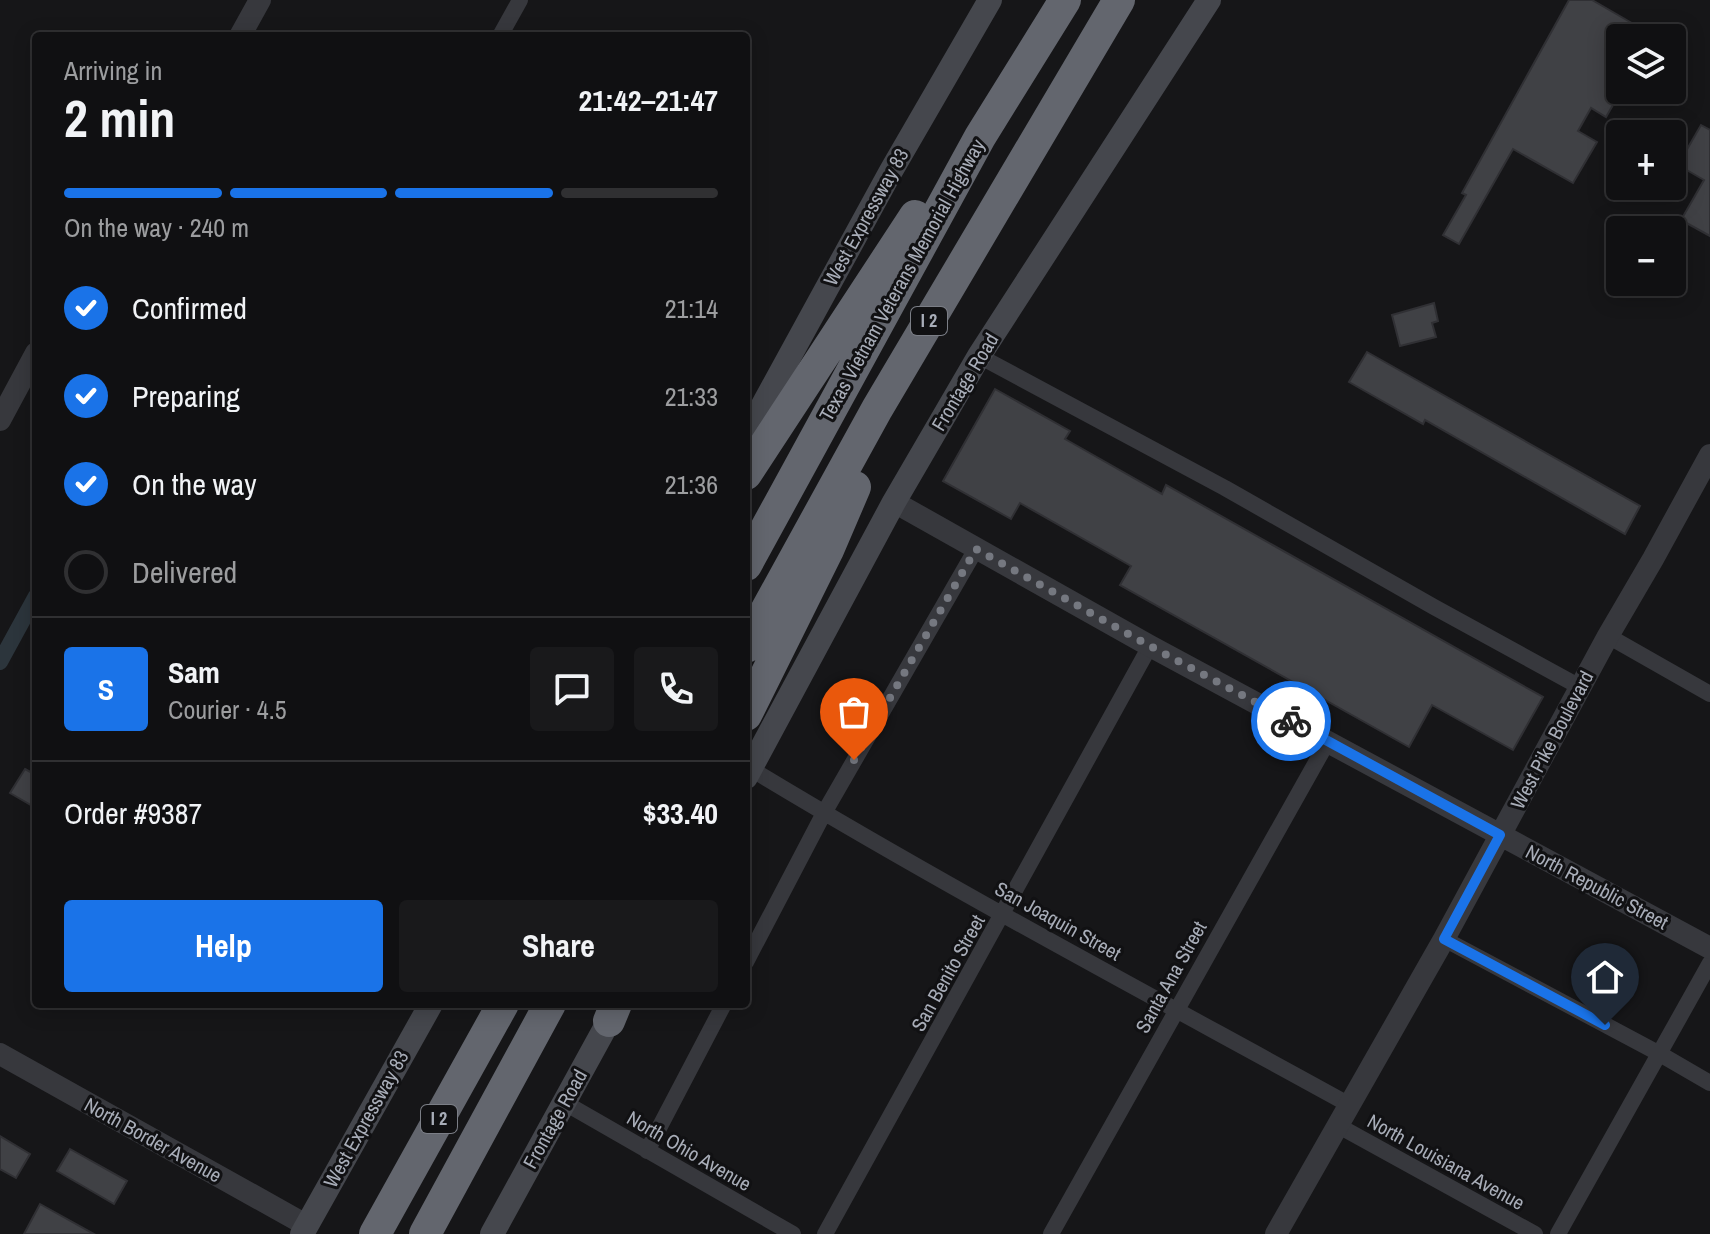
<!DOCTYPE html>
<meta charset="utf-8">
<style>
body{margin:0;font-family:"Archivo Narrow",sans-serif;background:#19191b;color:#f1f3f6;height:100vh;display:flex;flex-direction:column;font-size:30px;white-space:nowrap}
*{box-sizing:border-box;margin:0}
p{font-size:26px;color:#9c9d9f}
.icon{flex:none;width:44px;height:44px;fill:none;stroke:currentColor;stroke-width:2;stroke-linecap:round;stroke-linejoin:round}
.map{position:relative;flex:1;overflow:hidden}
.drawer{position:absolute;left:32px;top:32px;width:718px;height:976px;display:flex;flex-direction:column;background:#101012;border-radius:8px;box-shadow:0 4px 20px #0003,0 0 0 2px #303032}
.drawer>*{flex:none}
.buttons{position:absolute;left:1606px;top:24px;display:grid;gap:16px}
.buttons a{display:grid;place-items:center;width:80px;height:80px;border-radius:8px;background:#101012;box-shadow:0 4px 20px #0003,0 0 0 2px #303032;font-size:40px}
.pin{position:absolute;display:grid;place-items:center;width:68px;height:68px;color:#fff;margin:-82px -34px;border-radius:50% 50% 50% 0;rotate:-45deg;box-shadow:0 0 8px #0007}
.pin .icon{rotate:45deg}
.courier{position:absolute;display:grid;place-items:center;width:80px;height:80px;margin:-40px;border:6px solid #1a73e8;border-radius:50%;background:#fff;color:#222;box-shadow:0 2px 10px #0007}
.headline em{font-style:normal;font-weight:700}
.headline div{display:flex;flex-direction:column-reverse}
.headline{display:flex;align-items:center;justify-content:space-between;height:136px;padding:0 32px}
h1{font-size:52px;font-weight:700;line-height:60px}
.bar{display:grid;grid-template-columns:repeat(4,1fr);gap:12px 8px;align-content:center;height:96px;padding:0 32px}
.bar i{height:10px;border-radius:6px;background:#303032}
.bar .on{background:#1a73e8}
.bar p{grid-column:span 4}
.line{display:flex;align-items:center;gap:20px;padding:0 32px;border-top:2px solid #303032}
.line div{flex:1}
.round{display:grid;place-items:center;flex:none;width:84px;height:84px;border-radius:8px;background:#19191b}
ol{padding:0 32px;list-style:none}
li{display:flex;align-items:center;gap:24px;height:88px}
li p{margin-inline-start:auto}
li .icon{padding:8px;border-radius:50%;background:#1a73e8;color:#fff;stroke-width:4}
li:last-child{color:#9c9d9f}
li i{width:44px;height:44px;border:4px solid #303032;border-radius:50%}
.action{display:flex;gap:16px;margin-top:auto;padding:16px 32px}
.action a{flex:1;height:92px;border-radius:8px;background:#1a73e8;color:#fff;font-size:32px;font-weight:700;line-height:92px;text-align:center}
.action a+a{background:#19191b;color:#f1f3f6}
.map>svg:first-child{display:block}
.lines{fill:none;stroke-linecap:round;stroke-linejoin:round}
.canal{stroke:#2c353c;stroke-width:16}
.building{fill:#404145;stroke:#303034;stroke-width:2}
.minor{stroke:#37383d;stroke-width:16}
.tertiary{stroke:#37383d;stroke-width:22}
.secondary{stroke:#45474d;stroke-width:24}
.motorway{stroke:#63666e;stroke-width:32}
.done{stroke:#757880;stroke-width:8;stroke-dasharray:0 14.4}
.route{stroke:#1a73e8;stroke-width:10}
.labels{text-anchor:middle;stroke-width:6;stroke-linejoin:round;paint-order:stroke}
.shield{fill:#111113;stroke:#7b7e86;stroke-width:2}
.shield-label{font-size:18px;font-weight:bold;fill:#a8adb8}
.street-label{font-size:20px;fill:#a8adb8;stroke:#111113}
</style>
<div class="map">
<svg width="1710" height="1234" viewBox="0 0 1710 1234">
<rect width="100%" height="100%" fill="#161618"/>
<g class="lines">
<path class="canal" d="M 0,662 L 36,596"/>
</g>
<path class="building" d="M 1569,0 L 1592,0 L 1637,26 L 1630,38 L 1620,38 L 1620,93 L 1606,117 L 1591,108 L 1578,131 L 1597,142 L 1573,183 L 1513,149 L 1459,244 L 1443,235 L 1466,195 L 1462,193 Z
M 1701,125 L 1710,130 L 1710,236 L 1681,220 L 1704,180 L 1678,165 Z
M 1434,303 L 1438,321 L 1432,323 L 1436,337 L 1400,346 L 1392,315 Z
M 1367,352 L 1640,506 L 1625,534 L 1425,420 L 1423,424 L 1349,382 Z
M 995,389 L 1070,431 L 1065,439 L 1162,494 L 1166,485 L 1543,697 L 1513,750 L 1432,705 L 1409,747 L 1120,585 L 1131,566 L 1020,503 L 1011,519 L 943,481 Z
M 25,769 L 36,775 L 36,808 L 10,793 Z
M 0,1136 L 30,1154 L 16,1178 L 0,1169 Z
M 70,1149 L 127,1181 L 114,1204 L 57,1171 Z
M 40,1204 L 94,1234 L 24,1234 Z"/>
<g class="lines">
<path class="minor" d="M 500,36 L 520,0
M 979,356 L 1225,488 L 1434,607 L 1580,687
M 1608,636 L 1710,694
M 751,769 C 946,887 1148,994 1348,1104
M 1444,939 L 1660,1054 L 1710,1083
M 746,962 L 824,813 L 976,549
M 565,1103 L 793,1234
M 1337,1125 L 1535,1234
M 647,1151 L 724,1004
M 825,1234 L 1150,646
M 1051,1234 L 1328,741
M 1558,1234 L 1710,963"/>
<path class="tertiary" d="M 240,36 L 260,0
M 0,420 L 36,353
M 894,502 L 1150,646 L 1710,948
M 0,1054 L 306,1225
M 1276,1234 L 1444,939 L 1608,636 L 1653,559 L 1710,455"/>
<path class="secondary" d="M 746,436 L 891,171 L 990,0
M 746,777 L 894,502 L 979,356 L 1209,0
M 302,1234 L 431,1004
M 492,1234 L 616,1008"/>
<path class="motorway" d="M 746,474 L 915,216
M 746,565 L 980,137 L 1065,0
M 746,647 L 877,409 L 1119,0
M 746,715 L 828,550 L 855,487
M 609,1021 L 616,1004
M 375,1234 L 503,1004
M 425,1234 L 550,1004"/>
</g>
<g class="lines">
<path class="done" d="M 854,760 L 976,549 L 1150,646 L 1291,721"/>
<path class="route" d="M 1291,721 L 1500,835 L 1444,939 L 1605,1025"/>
</g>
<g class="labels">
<g class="shield">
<rect x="911" y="307" width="36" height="28" rx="6"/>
<rect x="421" y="1105" width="36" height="28" rx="6"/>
</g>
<g class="shield-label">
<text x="929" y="327">I 2</text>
<text x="439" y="1125">I 2</text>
</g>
<g class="street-label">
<text transform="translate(866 217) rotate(-61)" y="7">West Expressway 83</text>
<text transform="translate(902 280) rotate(-61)" y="7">Texas Vietnam Veterans Memorial Highway</text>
<text transform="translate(965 382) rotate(-59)" y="7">Frontage Road</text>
<text transform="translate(1552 740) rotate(-62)" y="7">West Pike Boulevard</text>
<text transform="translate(1597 887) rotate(28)" y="7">North Republic Street</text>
<text transform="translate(1058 921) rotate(29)" y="7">San Joaquin Street</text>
<text transform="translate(948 973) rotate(-61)" y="7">San Benito Street</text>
<text transform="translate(1171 977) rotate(-61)" y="7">Santa Ana Street</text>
<text transform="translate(366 1119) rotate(-61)" y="7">West Expressway 83</text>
<text transform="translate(555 1119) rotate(-61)" y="7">Frontage Road</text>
<text transform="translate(153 1140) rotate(29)" y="7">North Border Avenue</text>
<text transform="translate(689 1151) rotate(30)" y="7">North Ohio Avenue</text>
<text transform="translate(1446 1162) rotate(29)" y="7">North Louisiana Avenue</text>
</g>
</g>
</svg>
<div class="buttons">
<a><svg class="icon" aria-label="layers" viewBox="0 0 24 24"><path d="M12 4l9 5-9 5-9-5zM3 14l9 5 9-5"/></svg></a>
<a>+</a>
<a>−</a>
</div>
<div class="pin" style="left:854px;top:760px;background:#ea580c"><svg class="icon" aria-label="bag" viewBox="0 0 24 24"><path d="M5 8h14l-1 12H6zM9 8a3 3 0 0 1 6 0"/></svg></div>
<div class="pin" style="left:1605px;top:1025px;background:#1f2937"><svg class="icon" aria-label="home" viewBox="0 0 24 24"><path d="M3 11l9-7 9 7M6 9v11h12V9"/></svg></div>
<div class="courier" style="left:1291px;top:721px"><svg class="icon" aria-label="bike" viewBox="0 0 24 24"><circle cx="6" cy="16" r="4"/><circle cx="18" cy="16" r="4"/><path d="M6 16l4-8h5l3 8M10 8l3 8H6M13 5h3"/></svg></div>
<section class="drawer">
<div class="headline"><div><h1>2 min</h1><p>Arriving in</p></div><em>21:42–21:47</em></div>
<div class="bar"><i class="on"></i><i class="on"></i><i class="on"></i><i></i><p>On the way · 240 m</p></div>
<ol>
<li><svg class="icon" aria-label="check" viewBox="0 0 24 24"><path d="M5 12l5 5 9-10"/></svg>Confirmed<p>21:14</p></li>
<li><svg class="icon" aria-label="check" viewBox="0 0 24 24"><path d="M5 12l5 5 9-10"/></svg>Preparing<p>21:33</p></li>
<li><svg class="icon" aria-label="check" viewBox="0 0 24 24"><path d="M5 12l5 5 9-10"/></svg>On the way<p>21:36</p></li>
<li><i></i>Delivered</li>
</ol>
<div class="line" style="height:144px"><b class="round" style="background:#1a73e8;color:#fff">S</b><div><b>Sam</b><p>Courier · 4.5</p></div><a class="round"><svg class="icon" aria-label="chat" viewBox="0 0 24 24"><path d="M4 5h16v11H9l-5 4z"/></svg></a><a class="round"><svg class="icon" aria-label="phone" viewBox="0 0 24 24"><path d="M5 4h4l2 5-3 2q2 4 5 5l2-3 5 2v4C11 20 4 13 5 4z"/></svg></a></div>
<div class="line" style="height:104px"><div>Order #9387</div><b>$33.40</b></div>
<div class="action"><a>Help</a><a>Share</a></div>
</section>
</div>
